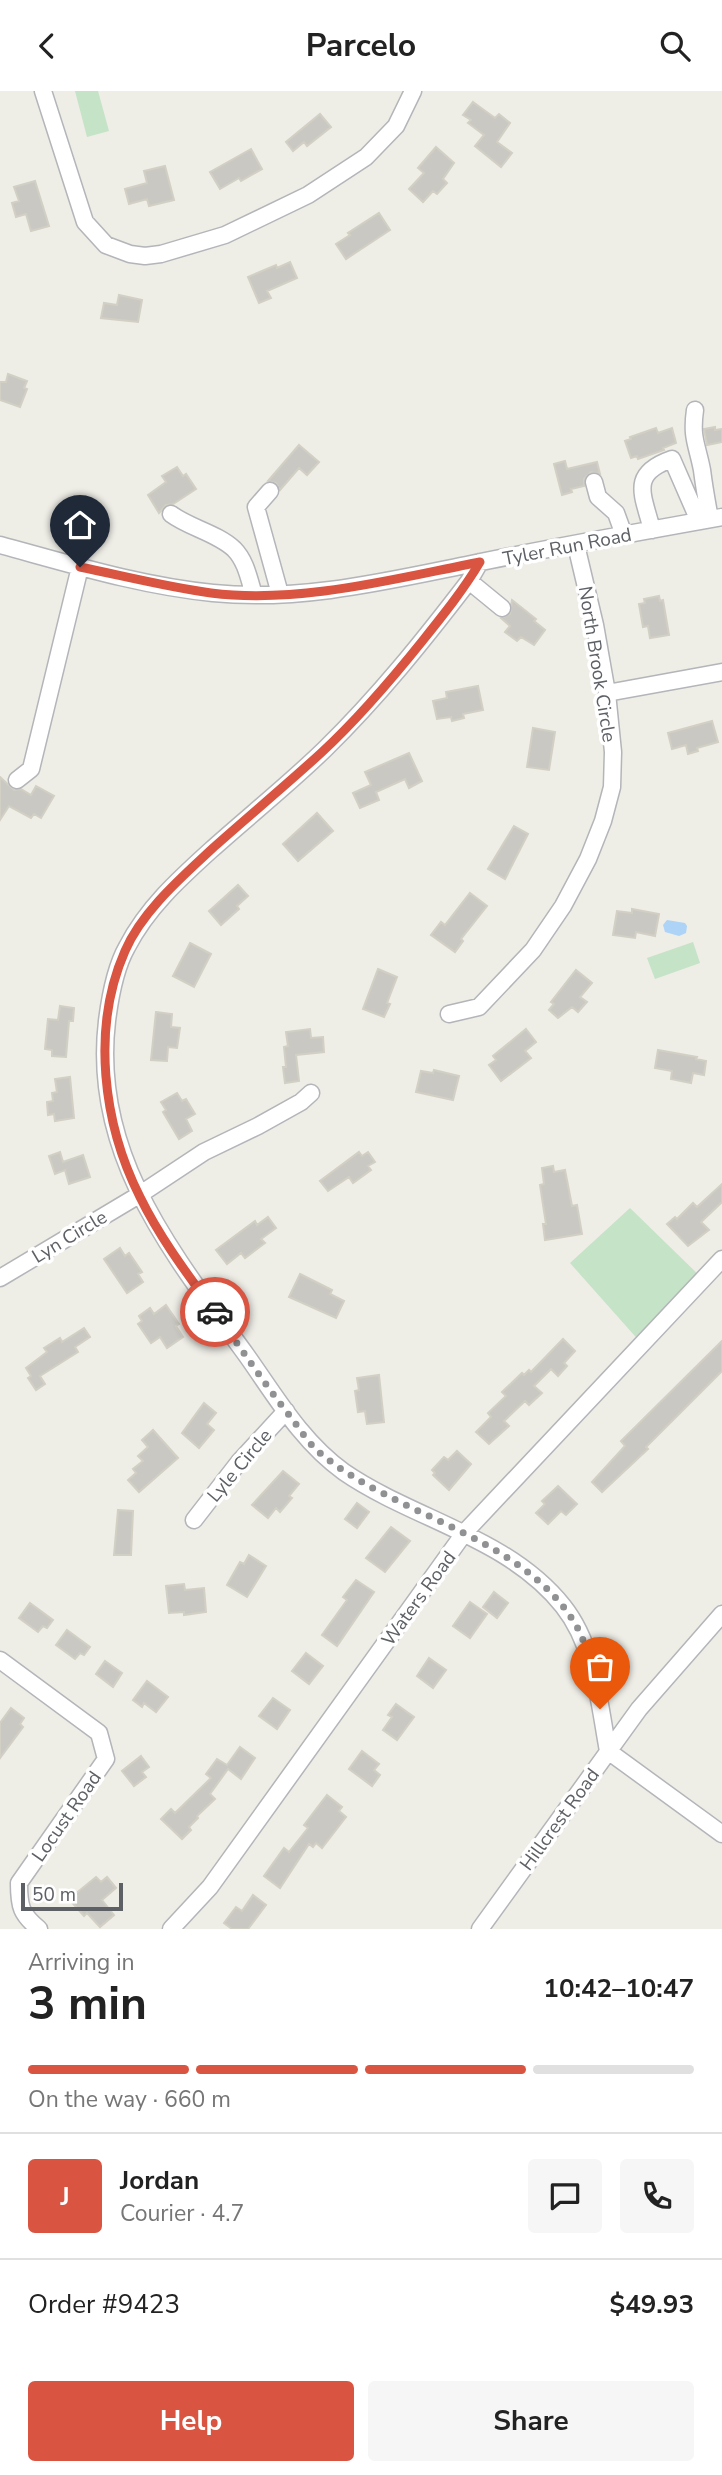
<!DOCTYPE html>
<meta charset="utf-8">
<style>
body{margin:0;font-family:"Nunito Sans",sans-serif;background:#f6f6f6;color:#222;height:100vh;display:flex;flex-direction:column;font-size:26px;white-space:nowrap}
*{box-sizing:border-box;margin:0}
p{font-size:23px;color:#767676}
.icon{flex:none;width:38px;height:38px;fill:none;stroke:currentColor;stroke-width:2;stroke-linecap:round;stroke-linejoin:round}
.map{position:relative;height:1838px;overflow:hidden}
.sheet{display:flex;flex-direction:column;background:#fff;flex:1}
.sheet>*{flex:none}
.scale{position:absolute;left:21px;bottom:18px;width:102px;box-sizing:border-box;padding-left:7px;border:4px solid #5d6064;border-top:0;font-size:19px;line-height:24px;white-space:nowrap;color:#5d6064;-webkit-text-stroke:5px #fff;paint-order:stroke}
.pin{position:absolute;display:grid;place-items:center;width:60px;height:60px;color:#fff;margin:-72px -30px;border-radius:50% 50% 50% 0;rotate:-45deg;box-shadow:0 0 7px #0007}
.pin .icon{rotate:45deg}
.courier{position:absolute;display:grid;place-items:center;width:70px;height:70px;margin:-35px;border:5px solid #d95441;border-radius:50%;background:#fff;color:#222;box-shadow:0 2px 9px #0007}
.head em{font-style:normal;font-weight:700}
.head div{display:flex;flex-direction:column-reverse}
.head{display:flex;align-items:center;justify-content:space-between;height:119px;padding:0 28px}
h1{font-size:46px;font-weight:700;line-height:52px}
.bar{display:grid;grid-template-columns:repeat(4,1fr);gap:10px 7px;align-content:center;height:84px;padding:0 28px}
.bar i{height:9px;border-radius:5px;background:#e0e0e0}
.bar .current{background:#d95441}
.bar p{grid-column:span 4}
.line{display:flex;align-items:center;gap:18px;padding:0 28px;border-top:2px solid #e0e0e0}
.line div{flex:1}
.round{display:grid;place-items:center;flex:none;width:74px;height:74px;border-radius:7px;background:#f6f6f6}
.primary-button{display:flex;gap:14px;margin-top:auto;padding:14px 28px}
.primary-button a{flex:1;height:80px;border-radius:7px;background:#d95441;color:#fff;font-size:28px;font-weight:700;line-height:80px;text-align:center}
.primary-button a+a{background:#f6f6f6;color:#222}
header{display:flex;justify-content:space-between;align-items:center;height:91px;padding:0 28px;background:#fff;font-size:32px;font-weight:700}
.map>svg:first-child{display:block}
.green{fill:#c5e3c6}
.water{fill:#add3f7}
.building{fill:#cac8c2;stroke:#d2cfc4;stroke-width:2}
.lines{fill:none;stroke-linecap:round;stroke-linejoin:round}
.minor-casing{stroke:#b3b5b9;stroke-width:19}
.minor{stroke:#fff;stroke-width:16}
.done{stroke:#909192;stroke-width:7;stroke-dasharray:0 12.6}
.route{stroke:#d95441;stroke-width:9}
.labels{text-anchor:middle;stroke-width:7;stroke-linejoin:round;paint-order:stroke}
.street-label{font-size:19px;fill:#5d6064;stroke:#fff}
</style>
<header><svg class="icon" aria-label="back" viewBox="0 0 24 24"><path d="M15 5l-7 7 7 7"/></svg>Parcelo<svg class="icon" aria-label="search" viewBox="0 0 24 24"><circle cx="10" cy="10" r="6"/><path d="M15 15l6 6"/></svg></header>
<div class="map">
<svg width="722" height="1838" viewBox="0 0 722 1838">
<rect width="100%" height="100%" fill="#eeede6"/>
<path class="green" d="M 75,0 L 98,0 L 109,40 L 87,46 Z
M 693,851 L 700,872 L 655,888 L 647,867 Z
M 630,1117 L 707,1192 L 642,1253 L 570,1172 Z"/>
<path class="water" d="M 667,829 L 685,832 L 687,835 L 686,842 L 679,845 L 665,841 L 663,834 Z"/>
<path class="building" d="M 473,11 L 495,27 L 499,23 L 510,32 L 497,51 L 512,62 L 501,76 L 475,55 L 484,44 L 468,32 L 471,29 L 463,24 Z
M 320,23 L 331,36 L 307,55 L 304,51 L 293,60 L 286,51 Z
M 436,56 L 454,72 L 443,88 L 447,92 L 437,103 L 433,100 L 423,111 L 409,98 L 424,82 L 418,77 Z
M 251,58 L 262,78 L 241,90 L 239,87 L 220,98 L 210,81 Z
M 165,75 L 174,109 L 149,115 L 147,108 L 129,113 L 125,98 L 147,92 L 144,80 Z
M 35,90 L 49,135 L 31,140 L 26,123 L 16,126 L 12,112 L 19,110 L 14,96 Z
M 379,122 L 390,139 L 346,168 L 336,153 L 350,144 L 348,142 Z
M 290,171 L 297,187 L 267,200 L 271,207 L 259,212 L 248,186 L 276,174 L 277,177 Z
M 119,204 L 142,209 L 138,231 L 101,227 L 104,212 L 117,214 Z
M 8,283 L 27,290 L 24,297 L 27,298 L 20,316 L 0,309 L 0,291 L 6,291 Z
M 715,336 L 715,339 L 722,338 L 722,351 L 707,354 L 704,338 Z
M 656,337 L 658,342 L 672,337 L 676,352 L 663,357 L 664,359 L 638,368 L 637,365 L 631,367 L 625,350 L 631,348 L 630,346 Z
M 299,354 L 319,371 L 307,384 L 299,377 L 280,399 L 276,392 L 268,390 Z
M 565,370 L 567,378 L 597,371 L 600,383 L 591,381 L 584,388 L 584,395 L 571,398 L 572,401 L 562,404 L 554,373 Z
M 177,376 L 183,385 L 186,383 L 196,398 L 173,413 L 166,414 L 159,422 L 148,404 L 166,391 L 162,385 Z
M 659,505 L 660,510 L 663,509 L 669,544 L 650,547 L 648,535 L 643,536 L 639,513 L 645,512 L 644,508 Z
M 512,509 L 536,528 L 534,530 L 545,539 L 534,554 L 521,546 L 517,550 L 505,541 L 510,535 L 501,527 L 510,523 Z
M 478,595 L 483,619 L 463,623 L 464,627 L 452,630 L 451,626 L 437,628 L 433,610 L 447,607 L 446,601 Z
M 712,630 L 718,651 L 697,657 L 698,660 L 688,663 L 686,654 L 672,658 L 668,642 Z
M 533,637 L 555,641 L 549,679 L 527,676 Z
M 409,662 L 422,690 L 409,697 L 405,688 L 376,701 L 379,709 L 360,717 L 353,702 L 371,694 L 365,681 Z
M 0,686 L 14,699 L 21,698 L 31,704 L 36,695 L 54,705 L 41,727 L 34,723 L 31,727 L 9,715 L 0,729 Z
M 317,722 L 333,740 L 298,770 L 283,753 Z
M 514,735 L 528,743 L 505,788 L 488,778 Z
M 238,794 L 248,805 L 237,815 L 239,818 L 221,834 L 209,820 Z
M 470,802 L 487,815 L 461,848 L 463,850 L 455,861 L 431,844 L 441,831 L 445,834 Z
M 632,818 L 659,823 L 655,845 L 636,841 L 635,847 L 613,844 L 617,820 L 632,822 Z
M 190,852 L 211,863 L 194,896 L 173,885 Z
M 378,878 L 397,886 L 387,912 L 390,913 L 384,926 L 363,918 Z
M 576,879 L 592,892 L 580,906 L 587,911 L 578,921 L 572,916 L 558,927 L 549,919 L 554,913 L 551,911 Z
M 60,915 L 74,917 L 73,930 L 69,930 L 66,966 L 52,965 L 52,959 L 45,958 L 48,928 L 58,929 Z
M 156,921 L 172,923 L 171,936 L 180,937 L 177,957 L 168,956 L 167,970 L 151,969 Z
M 310,938 L 311,947 L 323,946 L 324,961 L 296,964 L 299,990 L 285,992 L 283,976 L 286,976 L 284,956 L 288,955 L 286,941 Z
M 526,938 L 536,951 L 525,960 L 531,967 L 501,990 L 489,974 L 496,969 L 493,965 Z
M 658,959 L 697,966 L 696,968 L 706,970 L 704,984 L 693,982 L 691,992 L 671,988 L 672,980 L 655,977 Z
M 434,979 L 459,985 L 453,1009 L 416,1001 L 421,980 L 433,982 Z
M 70,986 L 74,1027 L 55,1030 L 54,1023 L 48,1024 L 47,1011 L 53,1010 L 52,1002 L 57,1001 L 55,988 Z
M 177,1002 L 182,1010 L 186,1008 L 195,1023 L 186,1028 L 192,1040 L 179,1048 L 163,1021 L 166,1019 L 161,1011 Z
M 60,1061 L 63,1071 L 83,1064 L 90,1086 L 69,1093 L 65,1079 L 55,1083 L 49,1065 Z
M 359,1061 L 362,1065 L 368,1061 L 375,1071 L 368,1075 L 371,1079 L 353,1092 L 349,1086 L 328,1100 L 320,1090 Z
M 553,1075 L 554,1081 L 565,1079 L 572,1115 L 577,1114 L 582,1143 L 545,1149 L 543,1133 L 546,1133 L 540,1094 L 544,1093 L 542,1077 Z
M 722,1093 L 722,1111 L 701,1131 L 709,1139 L 688,1155 L 667,1133 L 675,1126 L 677,1128 L 693,1112 L 697,1116 Z
M 268,1126 L 276,1137 L 261,1148 L 265,1152 L 245,1167 L 241,1162 L 227,1173 L 216,1159 L 255,1130 L 257,1134 Z
M 120,1157 L 125,1165 L 129,1162 L 142,1181 L 138,1183 L 143,1191 L 127,1202 L 104,1168 Z
M 300,1183 L 332,1199 L 330,1203 L 344,1210 L 336,1227 L 289,1206 Z
M 166,1214 L 179,1233 L 176,1235 L 183,1246 L 167,1257 L 160,1246 L 151,1252 L 138,1233 L 142,1230 L 139,1225 L 150,1217 L 154,1223 Z
M 84,1237 L 90,1246 L 75,1256 L 78,1261 L 40,1285 L 45,1293 L 36,1299 L 28,1287 L 31,1285 L 26,1277 L 47,1261 L 44,1257 L 60,1247 L 62,1251 Z
M 563,1248 L 575,1260 L 564,1272 L 567,1275 L 558,1285 L 551,1278 L 534,1295 L 542,1302 L 529,1314 L 525,1310 L 504,1330 L 509,1335 L 489,1353 L 476,1341 L 491,1326 L 488,1322 L 506,1305 L 502,1301 L 522,1282 L 524,1284 L 529,1279 L 531,1281 Z
M 722,1250 L 722,1280 L 646,1356 L 648,1358 L 602,1401 L 592,1391 L 625,1355 L 621,1350 Z
M 379,1284 L 384,1331 L 367,1333 L 365,1320 L 358,1321 L 355,1300 L 359,1299 L 357,1287 Z
M 204,1312 L 216,1322 L 207,1333 L 214,1339 L 199,1357 L 182,1342 Z
M 153,1339 L 178,1367 L 139,1401 L 128,1389 L 136,1382 L 133,1378 L 143,1370 L 138,1365 L 148,1356 L 142,1349 Z
M 457,1360 L 471,1373 L 449,1399 L 433,1384 L 435,1382 L 432,1379 L 444,1366 L 448,1369 Z
M 283,1380 L 299,1393 L 289,1405 L 292,1407 L 280,1421 L 276,1417 L 268,1427 L 252,1414 Z
M 558,1395 L 577,1413 L 566,1424 L 561,1420 L 548,1433 L 536,1422 L 545,1413 L 542,1410 Z
M 357,1412 L 369,1421 L 357,1437 L 345,1428 Z
M 118,1419 L 133,1420 L 131,1464 L 114,1464 Z
M 391,1436 L 410,1450 L 385,1481 L 366,1467 Z
M 249,1464 L 266,1475 L 247,1506 L 227,1494 L 240,1471 L 244,1473 Z
M 356,1489 L 374,1501 L 337,1555 L 322,1544 L 347,1509 L 343,1506 Z
M 184,1493 L 185,1499 L 204,1497 L 206,1521 L 184,1524 L 184,1521 L 169,1522 L 166,1495 Z
M 494,1501 L 508,1512 L 497,1527 L 483,1516 Z
M 470,1511 L 487,1523 L 470,1547 L 453,1535 Z
M 30,1512 L 53,1529 L 47,1537 L 43,1535 L 38,1541 L 19,1527 Z
M 67,1539 L 90,1556 L 84,1564 L 80,1562 L 75,1568 L 56,1554 Z
M 306,1562 L 323,1575 L 309,1593 L 292,1580 Z
M 429,1567 L 446,1579 L 433,1597 L 417,1585 Z
M 105,1570 L 122,1582 L 113,1596 L 96,1583 Z
M 147,1590 L 168,1606 L 156,1621 L 144,1612 L 142,1616 L 133,1609 Z
M 273,1607 L 290,1619 L 277,1638 L 259,1625 Z
M 396,1613 L 414,1626 L 397,1649 L 383,1639 L 392,1626 L 388,1624 Z
M 11,1617 L 24,1627 L 20,1633 L 23,1636 L 0,1667 L 0,1632 Z
M 240,1656 L 255,1667 L 241,1688 L 228,1678 L 210,1703 L 215,1708 L 197,1725 L 198,1727 L 189,1736 L 191,1739 L 182,1748 L 161,1728 L 171,1718 L 175,1722 L 211,1687 L 206,1683 L 217,1668 L 227,1674 Z
M 362,1660 L 379,1673 L 374,1679 L 380,1684 L 372,1695 L 349,1678 Z
M 141,1665 L 149,1676 L 142,1681 L 146,1686 L 134,1695 L 122,1680 Z
M 327,1704 L 342,1716 L 339,1720 L 346,1726 L 322,1757 L 316,1752 L 313,1756 L 309,1753 L 280,1797 L 264,1785 L 284,1757 L 289,1761 L 308,1737 L 304,1734 Z
M 96,1786 L 101,1791 L 107,1786 L 116,1797 L 102,1809 L 114,1824 L 100,1836 L 87,1822 L 84,1825 L 69,1808 Z
M 253,1804 L 266,1814 L 248,1838 L 232,1838 L 224,1832 L 236,1816 L 242,1820 Z"/>
<g class="lines">
<g class="minor-casing">
<path id="minor" d="M 43,0 L 85,131 L 106,154 L 130,163 L 145,165 L 161,163 L 225,144 L 308,104 L 366,66 L 396,35 L 413,0
M 695,319 C 691,347 697,353 702,379 C 704,395 707,412 710,428
M 594,391 L 598,406 L 616,422 L 624,444
M 270,400 L 256,416 L 280,503
M 171,423 C 190,437 217,442 234,458 C 246,470 249,488 254,504
M 652,439 C 643,403 629,383 672,368 L 699,430
M 0,454 C 70,473 141,495 213,502 C 299,511 387,490 471,473 C 554,456 638,441 722,426
M 480,471 L 469,490 C 423,550 379,605 325,658 C 289,693 249,725 211,759 C 179,788 147,817 127,856 C 115,877 110,906 107,930 C 91,1064 173,1163 247,1265 C 276,1306 302,1351 344,1381 C 414,1429 508,1446 563,1515 C 595,1555 599,1612 608,1660 L 722,1743
M 469,490 L 502,517
M 607,602 L 722,581
M 17,689 L 31,678 L 80,476
M 449,923 L 479,916 L 533,859 L 563,815 L 588,768 L 603,730 L 612,696 L 613,661 L 607,602 L 595,534 L 576,454
M 0,1187 L 139,1104 L 204,1061 L 258,1035 L 301,1011 L 311,1002
M 194,1429 L 239,1371 L 286,1320
M 0,1569 L 99,1642 L 106,1668 L 19,1792 C 19,1816 21,1823 39,1838
M 171,1838 L 210,1796 L 465,1441 L 722,1168
M 480,1838 L 639,1618 L 722,1523"/>
</g>
<use href="#minor" class="minor"/>
</g>
<g class="lines">
<path class="done" d="M 215,1221 C 241,1257 265,1294 293,1329 C 301,1340 309,1353 320,1362 C 396,1426 525,1445 577,1536 C 590,1560 594,1590 600,1618"/>
<path class="route" d="M 80,476 C 124,485 167,496 211,502 C 300,513 393,488 480,471 C 464,498 444,523 424,548 C 392,588 359,627 321,662 C 286,694 250,724 214,756 C 183,785 142,820 125,860 C 91,937 103,1033 140,1106 C 160,1147 188,1184 215,1221"/>
</g>
<g class="labels">
<g class="street-label">
<text transform="translate(567 455) rotate(-11)" y="7">Tyler Run Road</text>
<text transform="translate(598 573) rotate(81)" y="7">North Brook Circle</text>
<text transform="translate(69 1145) rotate(-31)" y="7">Lyn Circle</text>
<text transform="translate(239 1374) rotate(-50)" y="7">Lyle Circle</text>
<text transform="translate(418 1507) rotate(-54)" y="7">Waters Road</text>
<text transform="translate(66 1725) rotate(-55)" y="7">Locust Road</text>
<text transform="translate(559 1728) rotate(-54)" y="7">Hillcrest Road</text>
</g>
</g>
</svg>
<div class="scale">50 m</div>
<div class="pin" style="left:600px;top:1618px;background:#ea580c"><svg class="icon" aria-label="bag" viewBox="0 0 24 24"><path d="M5 8h14l-1 12H6zM9 8a3 3 0 0 1 6 0"/></svg></div>
<div class="pin" style="left:80px;top:476px;background:#1f2937"><svg class="icon" aria-label="home" viewBox="0 0 24 24"><path d="M3 11l9-7 9 7M6 9v11h12V9"/></svg></div>
<div class="courier" style="left:215px;top:1221px"><svg class="icon" aria-label="car" viewBox="0 0 24 24"><path d="M5 17H2v-5l4-1 3-4h7l3 4 3 1v5h-3M9 17h6M6 11h13"/><circle cx="7" cy="17" r="2"/><circle cx="17" cy="17" r="2"/></svg></div>
</div>
<section class="sheet">
<div class="head"><div><h1>3 min</h1><p>Arriving in</p></div><em>10:42–10:47</em></div>
<div class="bar"><i class="current"></i><i class="current"></i><i class="current"></i><i></i><p>On the way · 660 m</p></div>
<div class="line" style="height:126px"><b class="round" style="background:#d95441;color:#fff">J</b><div><b>Jordan</b><p>Courier · 4.7</p></div><a class="round"><svg class="icon" aria-label="chat" viewBox="0 0 24 24"><path d="M4 5h16v11H9l-5 4z"/></svg></a><a class="round"><svg class="icon" aria-label="phone" viewBox="0 0 24 24"><path d="M5 4h4l2 5-3 2q2 4 5 5l2-3 5 2v4C11 20 4 13 5 4z"/></svg></a></div>
<div class="line" style="height:91px"><div>Order #9423</div><b>$49.93</b></div>
<div class="primary-button"><a>Help</a><a>Share</a></div>
</section>
